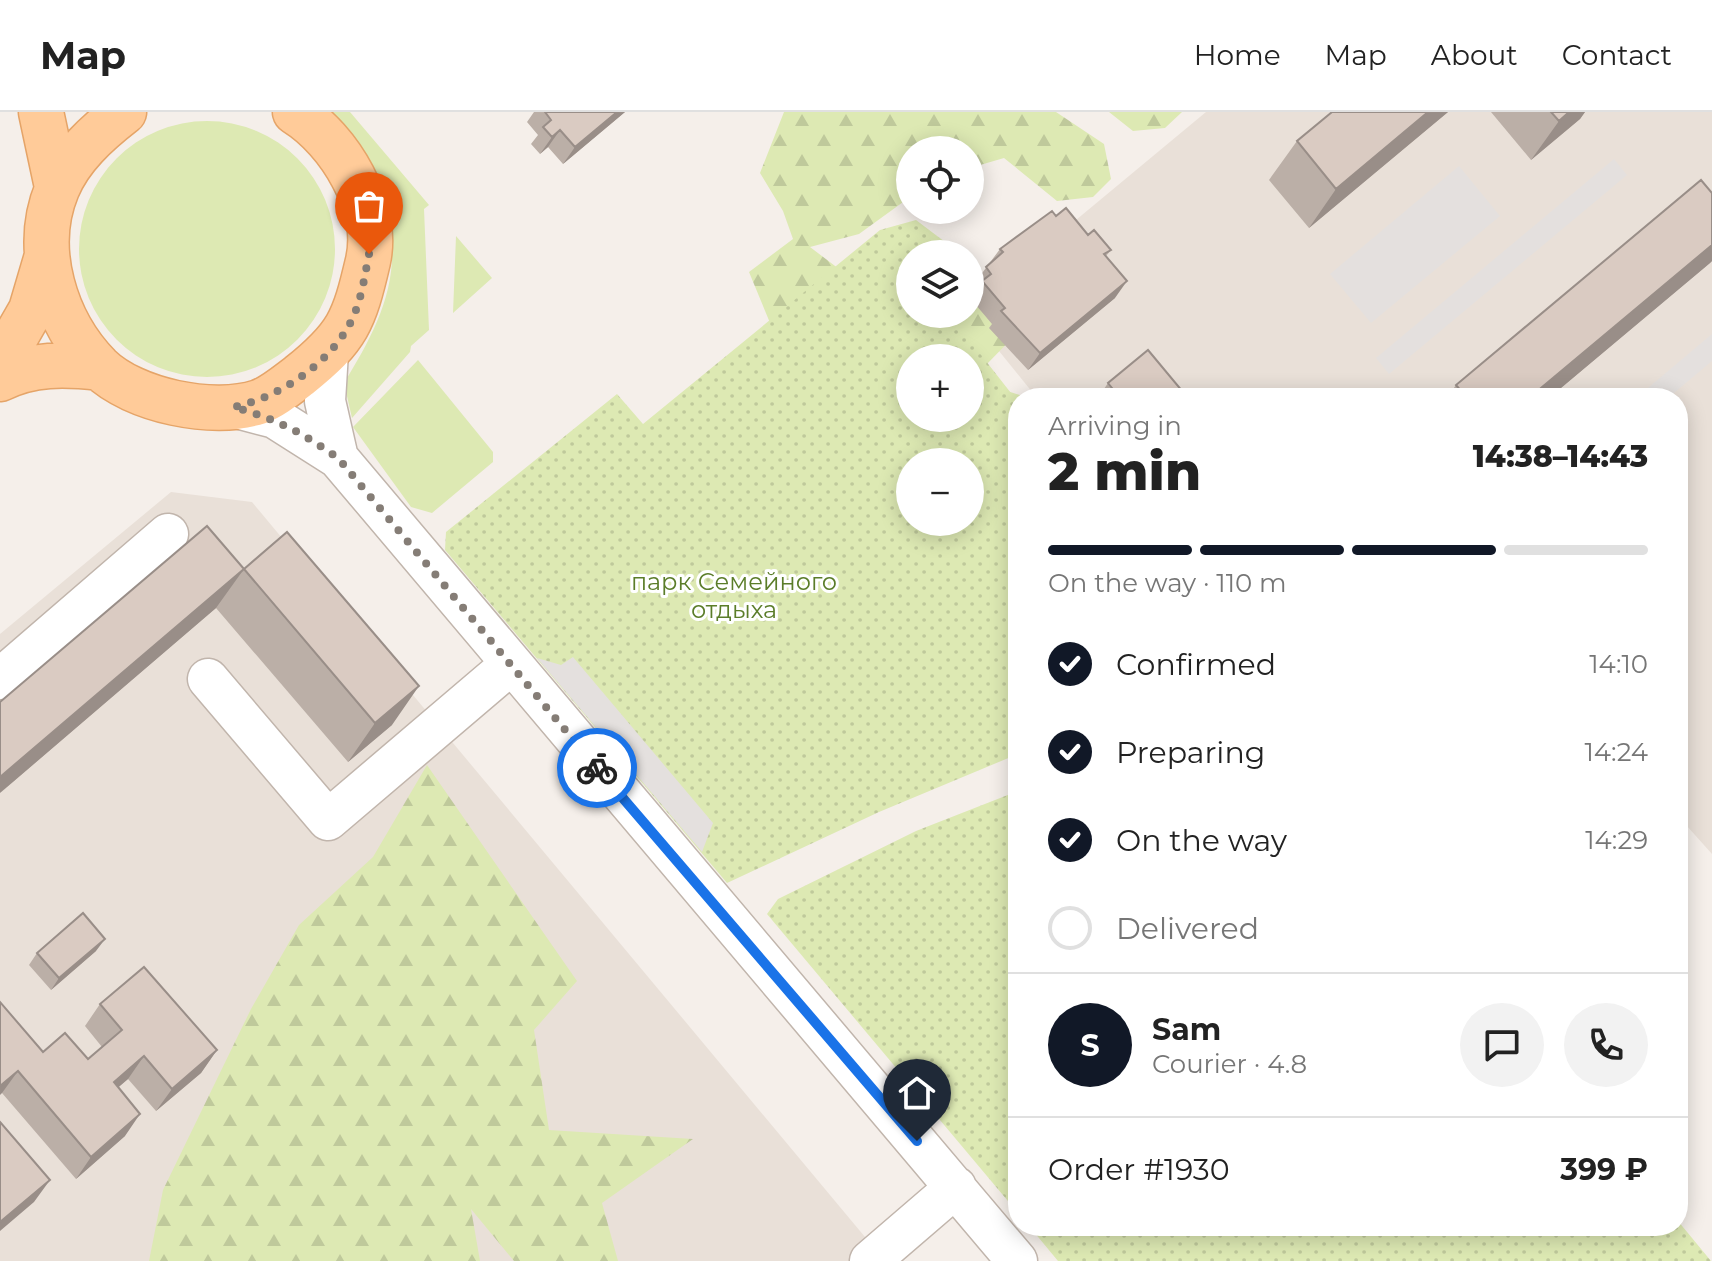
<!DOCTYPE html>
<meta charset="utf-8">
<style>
body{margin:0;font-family:Montserrat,sans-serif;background:#f2f2f2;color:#222;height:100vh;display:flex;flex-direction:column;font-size:30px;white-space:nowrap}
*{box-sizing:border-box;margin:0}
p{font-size:26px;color:#767676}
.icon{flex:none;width:44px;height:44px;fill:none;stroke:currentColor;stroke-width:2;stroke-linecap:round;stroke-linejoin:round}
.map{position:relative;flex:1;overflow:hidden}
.panel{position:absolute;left:1008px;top:276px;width:680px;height:848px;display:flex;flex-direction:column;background:#fff;border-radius:32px;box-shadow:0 4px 20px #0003}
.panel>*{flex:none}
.controls{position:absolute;left:896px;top:24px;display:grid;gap:16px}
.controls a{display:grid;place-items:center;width:88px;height:88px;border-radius:50%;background:#fff;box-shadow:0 4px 20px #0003;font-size:40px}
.pin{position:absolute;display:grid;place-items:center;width:68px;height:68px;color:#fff;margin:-82px -34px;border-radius:50% 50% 50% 0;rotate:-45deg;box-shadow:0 0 8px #0007}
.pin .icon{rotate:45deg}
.courier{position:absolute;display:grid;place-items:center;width:80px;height:80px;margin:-40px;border:6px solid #1a73e8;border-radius:50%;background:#fff;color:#222;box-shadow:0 2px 10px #0007}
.head em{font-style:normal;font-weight:800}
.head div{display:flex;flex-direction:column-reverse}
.head{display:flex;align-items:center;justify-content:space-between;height:136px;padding:0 40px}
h1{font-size:52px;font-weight:800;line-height:60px}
.bar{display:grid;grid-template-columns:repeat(4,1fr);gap:12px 8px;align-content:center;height:96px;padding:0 40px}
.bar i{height:10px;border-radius:6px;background:#e0e0e0}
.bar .selected{background:#111827}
.bar p{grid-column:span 4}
.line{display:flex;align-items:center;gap:20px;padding:0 40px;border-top:2px solid #e0e0e0}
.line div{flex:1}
.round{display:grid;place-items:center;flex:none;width:84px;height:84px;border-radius:42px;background:#f2f2f2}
ol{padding:0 40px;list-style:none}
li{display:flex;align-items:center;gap:24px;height:88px}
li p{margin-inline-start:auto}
li .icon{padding:8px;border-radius:50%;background:#111827;color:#fff;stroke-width:4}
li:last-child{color:#767676}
li i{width:44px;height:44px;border:4px solid #e0e0e0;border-radius:50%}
header{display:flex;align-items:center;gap:48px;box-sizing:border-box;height:112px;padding:0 40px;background:#fff;border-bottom:2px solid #e0e0e0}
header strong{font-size:38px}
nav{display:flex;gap:44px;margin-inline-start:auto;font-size:28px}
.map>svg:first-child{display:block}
.residential{fill:#e9e0d8}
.grass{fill:#dde9b3}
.forest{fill:url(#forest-firs)}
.park{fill:url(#park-dots);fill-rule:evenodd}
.parking{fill:#e4e0de}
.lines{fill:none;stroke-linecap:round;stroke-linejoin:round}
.minor-casing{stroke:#c1b5ac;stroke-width:43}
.major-casing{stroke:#e5a468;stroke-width:47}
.minor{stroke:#fff;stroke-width:40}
.major{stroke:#ffcb99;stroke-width:44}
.wall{fill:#bbafa7}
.shaded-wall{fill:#998e88}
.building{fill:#dacbc2;stroke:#998e88;stroke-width:2}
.done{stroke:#857d76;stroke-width:8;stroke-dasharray:0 14.4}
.route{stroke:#1a73e8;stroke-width:10}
.labels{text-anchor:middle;stroke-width:6;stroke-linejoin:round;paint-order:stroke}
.park-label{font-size:24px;fill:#5b7d29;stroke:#fff}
</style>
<header>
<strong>Map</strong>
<nav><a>Home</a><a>Map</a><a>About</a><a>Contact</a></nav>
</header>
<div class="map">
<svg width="1712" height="1149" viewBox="0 0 1712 1149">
<defs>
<pattern id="forest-firs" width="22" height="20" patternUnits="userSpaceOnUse" patternTransform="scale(2)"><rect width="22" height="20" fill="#dde9b3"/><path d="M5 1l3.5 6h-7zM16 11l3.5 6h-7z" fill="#bfc99b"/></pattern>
<pattern id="park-dots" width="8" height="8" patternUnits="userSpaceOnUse" patternTransform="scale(2)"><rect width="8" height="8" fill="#dde9b3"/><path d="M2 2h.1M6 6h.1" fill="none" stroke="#bfc99b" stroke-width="1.8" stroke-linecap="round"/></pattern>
</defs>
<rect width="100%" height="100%" fill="#f5efea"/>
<path class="residential" d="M 1206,0 L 1712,0 L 1712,742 L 1678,704 L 1678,286 L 1037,286 L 969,202 L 970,196 Z
M 171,380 L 252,390 L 885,1149 L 0,1149 L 0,522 Z"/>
<path class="grass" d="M 321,0 L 350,0 L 429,93 L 424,97 L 429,218 L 411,234 L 410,240 L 352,306 L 344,271 C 372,225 400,175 390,119 C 386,98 335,23 321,0 Z
M79 137a128 128 0 1 1 256 0a128 128 0 1 1-256 0Z
M 456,124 L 492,166 L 453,201 Z
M 418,248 L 493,340 L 493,350 L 432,401 L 411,395 L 353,315 Z"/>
<path class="forest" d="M 784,0 L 1056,0 L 1104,32 L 1111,67 L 1093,85 L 1057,89 L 1004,46 L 970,56 L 970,38 L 910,38 L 910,85 L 859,122 L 810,135 L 938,232 L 960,202 L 970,202 L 970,189 L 996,170 L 1026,212 L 985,254 L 1001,277 L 1029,286 L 1018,286 L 1018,333 L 970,246 L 910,246 L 775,223 L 749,160 L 793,127 L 783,99 L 760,61 Z
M 1109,0 L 1182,0 L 1165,16 L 1133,19 Z
M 427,653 L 577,869 L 534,918 L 549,1018 L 693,1027 L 602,1091 L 618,1149 L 514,1149 L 471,1097 L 480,1149 L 149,1149 L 163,1078 L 251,897 L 299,813 L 373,745 Z"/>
<path class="park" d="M 916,108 L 949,133 L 953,142 L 910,142 L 910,202 L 949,202 L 1018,290 L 1018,642 L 879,700 L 727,771 L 445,438 L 446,420 L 617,282 L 643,312 L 880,118 ZM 910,246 L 970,246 L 970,306 L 910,306 ZM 910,350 L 970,350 L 970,410 L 910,410 Z
M 1018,679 L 1018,1101 L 767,802 L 778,787 L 916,719 Z
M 1678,1109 L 1711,1149 L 1058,1149 L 1029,1114 L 1678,1114 Z"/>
<path class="parking" d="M 1614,47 L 1627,63 L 1389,262 L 1376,246 Z
M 1459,54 L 1500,104 L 1371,211 L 1330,162 Z
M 1712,222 L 1712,249 L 1668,286 L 1636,286 Z
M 573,545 L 713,711 L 702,740 L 537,546 L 561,553 Z"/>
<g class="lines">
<g class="minor-casing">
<path id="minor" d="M 328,240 L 325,289 L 338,346
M 233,295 L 275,306 L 338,346 L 1017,1149
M 0,567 L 168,422
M 208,567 L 328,708 L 510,553
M 870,1149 L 956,1075"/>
</g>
<g class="major-casing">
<path id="major" d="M 41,0 L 57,75
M 124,0 C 97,21 70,45 57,77 C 32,137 55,210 99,255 C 134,289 213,305 259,290 C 273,285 287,273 299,264 C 348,225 354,209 368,149 C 380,95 340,28 295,0
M 0,252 L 31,198 L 46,147
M 0,267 C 32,251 65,252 100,256"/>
</g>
<use href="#minor" class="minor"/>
<use href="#major" class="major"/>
</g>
<path class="wall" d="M 534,0 L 625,0 L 563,52 L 548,35 L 540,42 L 531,32 L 538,23 L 527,10 Z
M 1332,0 L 1448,0 L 1309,116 L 1269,68 L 1297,29 Z
M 1491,0 L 1585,0 L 1580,7 L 1531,48 Z
M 1712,81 L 1712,149 L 1710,151 L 1549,286 L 1447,286 L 1456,273 Z
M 1056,104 L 1088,123 L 1111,138 L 1106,144 L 1115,186 L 1028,258 L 989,216 L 992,212 L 970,186 L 977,176 L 974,172 L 1000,137 Z
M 1108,271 L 1188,286 L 1098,286 Z
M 244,457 L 392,613 L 348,650 L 216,496 L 0,681 Z
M 96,839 L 51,878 L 29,853 L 37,841 Z
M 0,890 L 43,940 L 88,947 L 102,935 L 85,914 L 100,892 L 217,938 L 201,961 L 156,999 L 128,967 L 118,975 L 125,1024 L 76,1067 L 2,981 Z"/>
<path class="shaded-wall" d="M 617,0 L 625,0 L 563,52 L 575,35 Z
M 1428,0 L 1448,0 L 1309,116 L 1336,77 Z
M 1569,0 L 1585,0 L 1580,7 L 1531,48 L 1559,9 Z
M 560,18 L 548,35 L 540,42 L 552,25 Z
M 1712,133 L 1712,149 L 1710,151 L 1549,286 L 1529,286 Z
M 1127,169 L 1115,186 L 1028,258 L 1040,241 Z
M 244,457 L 216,496 L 0,681 L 0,665 Z
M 419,574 L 392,613 L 348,650 L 375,611 Z
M 105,827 L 96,839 L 51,878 L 59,866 Z
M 217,938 L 201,961 L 156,999 L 172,977 Z
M 144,944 L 128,967 L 98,993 L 114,970 Z
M 18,959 L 2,981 L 0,983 L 0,974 Z
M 140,1002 L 125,1024 L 76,1067 L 91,1045 Z
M 50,1068 L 34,1090 L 0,1119 L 0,1110 Z"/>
<path class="building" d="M 545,0 L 617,0 L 575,35 L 560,18 L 552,25 L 543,15 L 551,8 Z
M 1332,0 L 1428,0 L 1336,77 L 1297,29 Z
M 1551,0 L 1569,0 L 1559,9 Z
M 1701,68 L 1712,81 L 1712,133 L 1529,286 L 1467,286 L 1456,273 Z
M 1066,96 L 1088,123 L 1094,118 L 1111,138 L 1104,142 L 1127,169 L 1040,241 L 1001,199 L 1005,196 L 982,169 L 991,162 L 986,155 L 1003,140 L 1000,137 L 1052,99 L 1056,104 Z
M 1148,238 L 1188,286 L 1120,286 L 1108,271 Z
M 207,414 L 244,457 L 287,420 L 419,574 L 375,611 L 244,457 L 0,665 L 0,590 Z
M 83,801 L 105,827 L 59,866 L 37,841 Z
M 144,855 L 217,938 L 172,977 L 144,944 L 114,970 L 140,1002 L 91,1045 L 18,959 L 0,974 L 0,890 L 43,940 L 65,921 L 88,947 L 122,918 L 100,892 Z
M 0,1010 L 50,1068 L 0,1110 Z"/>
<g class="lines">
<path class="done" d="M 369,142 C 364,167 361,193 348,215 C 326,254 276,287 233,295 C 277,307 301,320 338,346 L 597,656"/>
<path class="route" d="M 597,656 L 917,1029"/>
</g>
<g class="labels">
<g class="park-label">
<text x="734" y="478">парк Семейного<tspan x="734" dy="28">отдыха</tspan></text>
</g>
</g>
</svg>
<div class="controls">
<a><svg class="icon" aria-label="locate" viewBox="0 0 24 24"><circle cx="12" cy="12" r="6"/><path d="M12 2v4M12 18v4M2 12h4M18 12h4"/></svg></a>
<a><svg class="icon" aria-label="layers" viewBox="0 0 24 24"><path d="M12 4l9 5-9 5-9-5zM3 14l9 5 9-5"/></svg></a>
<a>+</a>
<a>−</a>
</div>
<div class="pin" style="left:369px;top:142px;background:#ea580c"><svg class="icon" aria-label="bag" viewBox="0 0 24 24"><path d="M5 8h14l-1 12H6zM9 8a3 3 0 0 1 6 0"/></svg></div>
<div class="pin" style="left:917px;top:1029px;background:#1f2937"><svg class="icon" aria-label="home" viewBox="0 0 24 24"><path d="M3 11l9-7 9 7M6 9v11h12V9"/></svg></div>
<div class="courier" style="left:597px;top:656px"><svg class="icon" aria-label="bike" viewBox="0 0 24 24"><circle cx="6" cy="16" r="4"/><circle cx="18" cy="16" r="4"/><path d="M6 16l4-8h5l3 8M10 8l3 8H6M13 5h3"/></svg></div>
<section class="panel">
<div class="head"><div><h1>2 min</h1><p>Arriving in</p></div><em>14:38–14:43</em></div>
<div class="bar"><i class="selected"></i><i class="selected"></i><i class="selected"></i><i></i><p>On the way · 110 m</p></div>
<ol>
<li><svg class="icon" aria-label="check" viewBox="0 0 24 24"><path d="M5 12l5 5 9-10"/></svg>Confirmed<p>14:10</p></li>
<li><svg class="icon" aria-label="check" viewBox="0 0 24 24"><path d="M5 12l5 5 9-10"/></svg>Preparing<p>14:24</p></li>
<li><svg class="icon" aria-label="check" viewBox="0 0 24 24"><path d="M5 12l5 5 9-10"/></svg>On the way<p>14:29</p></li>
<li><i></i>Delivered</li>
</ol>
<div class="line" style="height:144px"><b class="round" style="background:#111827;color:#fff">S</b><div><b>Sam</b><p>Courier · 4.8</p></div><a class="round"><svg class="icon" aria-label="chat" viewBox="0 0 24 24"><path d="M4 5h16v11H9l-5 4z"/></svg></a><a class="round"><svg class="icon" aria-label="phone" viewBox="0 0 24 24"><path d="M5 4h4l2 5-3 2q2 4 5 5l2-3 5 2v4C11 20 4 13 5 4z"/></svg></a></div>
<div class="line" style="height:104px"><div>Order #1930</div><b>399 ₽</b></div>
</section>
</div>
